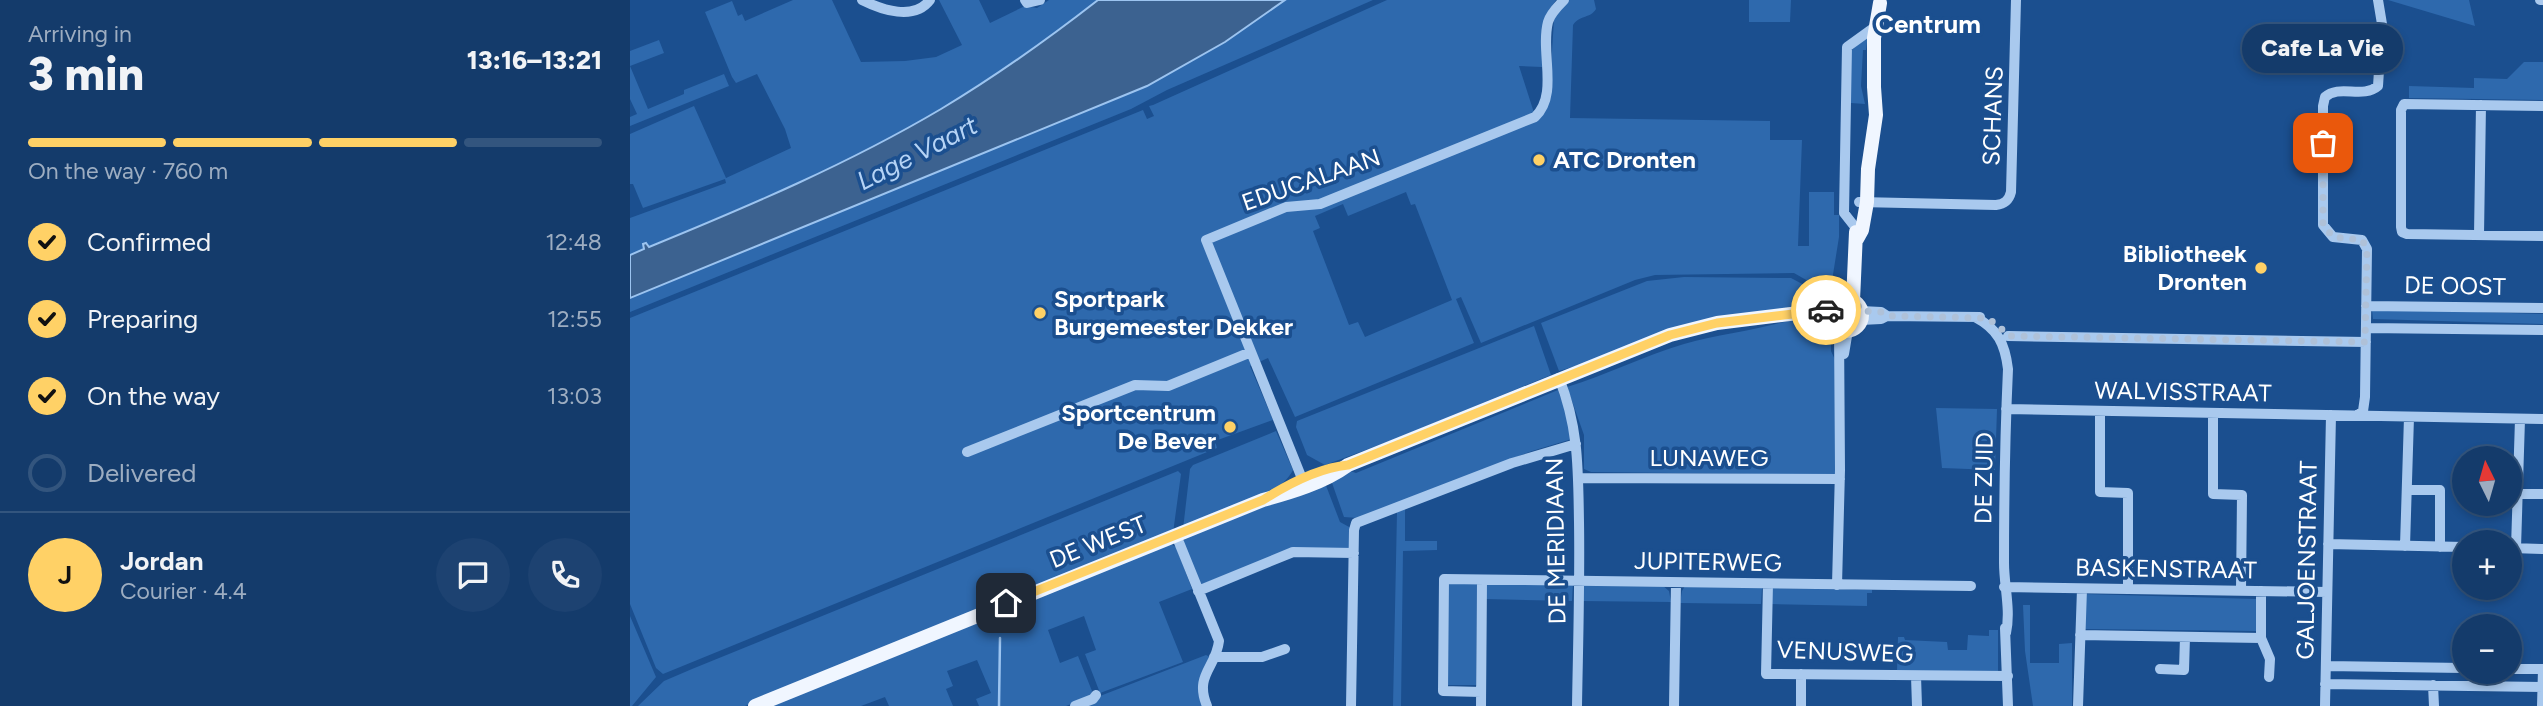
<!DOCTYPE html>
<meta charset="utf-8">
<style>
body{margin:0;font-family:Figtree,sans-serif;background:#1d4271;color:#f1f3f6;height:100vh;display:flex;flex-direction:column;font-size:26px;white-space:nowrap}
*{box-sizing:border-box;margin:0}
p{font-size:23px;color:#9dadc1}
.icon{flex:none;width:38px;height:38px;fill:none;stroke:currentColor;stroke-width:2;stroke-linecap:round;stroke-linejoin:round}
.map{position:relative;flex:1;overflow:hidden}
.sheet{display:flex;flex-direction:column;background:#143b6b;width:630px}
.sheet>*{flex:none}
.needle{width:46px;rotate:355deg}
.buttons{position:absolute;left:1822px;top:446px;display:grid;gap:14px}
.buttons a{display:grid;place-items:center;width:70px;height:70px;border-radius:50%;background:#143b6b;box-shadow:0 4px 10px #0003,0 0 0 2px #33557e;font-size:35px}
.pin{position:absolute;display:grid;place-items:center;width:60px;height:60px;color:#fff;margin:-30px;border-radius:14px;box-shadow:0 4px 10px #0006}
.courier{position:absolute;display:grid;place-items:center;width:70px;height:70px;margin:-35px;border:5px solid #ffd166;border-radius:50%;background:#fff;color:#222;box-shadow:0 2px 9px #0007}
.bubble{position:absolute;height:49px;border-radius:24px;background:#143b6b;box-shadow:0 4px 10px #0003,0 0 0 2px #33557e;font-size:23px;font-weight:800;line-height:49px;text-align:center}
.summary em{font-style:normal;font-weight:800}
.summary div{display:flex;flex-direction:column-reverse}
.summary{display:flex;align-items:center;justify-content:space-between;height:119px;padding:0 28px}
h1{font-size:46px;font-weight:800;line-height:52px}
.bar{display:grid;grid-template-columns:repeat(4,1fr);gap:10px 7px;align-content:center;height:84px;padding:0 28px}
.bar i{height:9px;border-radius:5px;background:#33557e}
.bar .on{background:#ffd166}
.bar p{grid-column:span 4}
.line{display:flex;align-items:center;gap:18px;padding:0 28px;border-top:2px solid #33557e}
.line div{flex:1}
.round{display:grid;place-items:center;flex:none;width:74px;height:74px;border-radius:37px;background:#1d4271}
ol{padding:0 28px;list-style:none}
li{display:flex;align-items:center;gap:21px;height:77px}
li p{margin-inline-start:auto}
li .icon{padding:7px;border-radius:50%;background:#ffd166;color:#111;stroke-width:4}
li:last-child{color:#9dadc1}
li i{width:38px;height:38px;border:4px solid #33557e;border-radius:50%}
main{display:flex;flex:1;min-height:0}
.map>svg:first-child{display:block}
.green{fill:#2e69ad;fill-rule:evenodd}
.water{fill:#3c6290;stroke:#9cc4f0;stroke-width:2}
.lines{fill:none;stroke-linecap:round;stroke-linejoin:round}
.stream{stroke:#9cc4f0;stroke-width:2.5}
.minor{stroke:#a9c9ee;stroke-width:10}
.major{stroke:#f0f6ff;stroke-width:14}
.done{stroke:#afc1d8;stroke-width:7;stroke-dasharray:0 12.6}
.route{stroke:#ffd166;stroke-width:9}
.poi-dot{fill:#ffd166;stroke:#1b4f8f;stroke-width:2.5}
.labels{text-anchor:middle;stroke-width:7;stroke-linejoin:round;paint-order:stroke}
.street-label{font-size:24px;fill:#fff;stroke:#1b4f8f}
.poi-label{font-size:24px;font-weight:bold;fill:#fff;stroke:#1b4f8f;text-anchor:start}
.neighbourhood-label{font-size:26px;font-weight:bold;fill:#fff;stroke:#1b4f8f}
.water-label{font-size:26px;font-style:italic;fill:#b5d3f5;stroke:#1b4f8f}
</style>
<main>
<section class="sheet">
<div class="summary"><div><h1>3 min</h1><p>Arriving in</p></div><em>13:16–13:21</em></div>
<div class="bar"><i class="on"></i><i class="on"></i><i class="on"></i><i></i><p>On the way · 760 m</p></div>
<ol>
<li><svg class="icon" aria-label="check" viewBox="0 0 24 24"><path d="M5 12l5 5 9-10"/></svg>Confirmed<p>12:48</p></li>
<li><svg class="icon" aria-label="check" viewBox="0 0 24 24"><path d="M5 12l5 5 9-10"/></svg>Preparing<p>12:55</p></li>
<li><svg class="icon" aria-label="check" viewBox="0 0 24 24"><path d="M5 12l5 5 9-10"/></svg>On the way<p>13:03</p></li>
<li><i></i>Delivered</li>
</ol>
<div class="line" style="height:126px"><b class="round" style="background:#ffd166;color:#111">J</b><div><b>Jordan</b><p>Courier · 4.4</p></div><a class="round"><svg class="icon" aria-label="chat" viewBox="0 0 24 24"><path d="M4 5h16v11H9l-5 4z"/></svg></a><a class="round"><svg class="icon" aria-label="phone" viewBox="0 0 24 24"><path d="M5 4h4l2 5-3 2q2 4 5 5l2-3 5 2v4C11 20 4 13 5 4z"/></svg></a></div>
</section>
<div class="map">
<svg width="1913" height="706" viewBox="0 0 1913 706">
<rect width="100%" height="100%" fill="#1b4f8f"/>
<path class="green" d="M 163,0 L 202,0 L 231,62 L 275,61 L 306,57 L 332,45 L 309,0 L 349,0 L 360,23 L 395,6 L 407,8 L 419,0 L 468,0 C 418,39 366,76 311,109 C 218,164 118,206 18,247 L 16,243 L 14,244 L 14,249 L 0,255 L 0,218 L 96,183 L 95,179 L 13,208 L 3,184 L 0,184 L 0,134 L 64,106 L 96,178 L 161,148 L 155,129 L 127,74 L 106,83 L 102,77 L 75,12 L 102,1 L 108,16 L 112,14 L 115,21 Z
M 655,0 L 743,0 L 537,90 L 501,109 L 0,312 L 0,298 L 517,86 L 595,42 Z
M 757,0 L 926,0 L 916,15 L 912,67 L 889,66 L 906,119 L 920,84 L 924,19 L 937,0 L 964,0 L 966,9 C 960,19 951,14 943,25 L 940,118 L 1140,121 L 1140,140 L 1172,140 L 1168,246 L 1179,246 L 1179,192 L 1204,192 L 1204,215 L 1209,215 L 1209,237 L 1201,287 L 1185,285 L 1164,273 L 1025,275 L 1005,280 L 851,343 L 831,297 L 826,299 L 844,343 L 665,417 L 638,358 L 620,366 L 643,420 L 585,441 L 587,448 L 33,674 L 26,668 L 0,604 L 0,318 L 513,110 L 517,119 L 524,116 L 519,106 L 523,105 ZM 776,192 L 781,205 L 785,204 L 822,300 L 735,337 L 728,322 L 719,325 L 683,231 L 690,228 L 685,216 L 713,204 L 718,216 Z
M 1119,0 L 1161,0 L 1160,22 L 1119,22 Z
M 1758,0 L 1839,0 L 1845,26 Z
M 1238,35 L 1236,50 L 1233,50 L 1231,86 L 1235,104 L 1221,103 L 1221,51 Z
M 29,40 L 34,53 L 0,66 L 18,109 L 54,94 L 54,90 L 94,74 L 99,86 L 0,126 L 0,117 L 7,114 L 0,99 L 0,51 Z
M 1894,62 L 1913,62 L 1913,100 L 1779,98 L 1779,86 L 1844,88 L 1844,78 L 1877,79 Z
M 1054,277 L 1161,278 L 1191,294 L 1192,300 L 1189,307 L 1115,315 L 929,371 L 911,323 L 1017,281 Z
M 1747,309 L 1913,314 L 1913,324 L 1743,319 L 1742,310 Z
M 1165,319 L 1188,321 L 1201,338 L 1201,351 L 1206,362 L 1206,475 L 961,472 L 954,469 L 954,435 L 937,387 C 976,375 1014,356 1054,344 C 1091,334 1128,330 1165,319 Z
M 904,326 L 921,375 L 760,441 L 695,465 L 677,455 L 666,427 L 667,421 Z
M 928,390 L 937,415 L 942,439 L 902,451 L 728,518 L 714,517 L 701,480 L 720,471 L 726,473 Z
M 1306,408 L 1367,409 L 1365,470 L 1312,468 Z
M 646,431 L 663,470 C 649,499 582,517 553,529 L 560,469 L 563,465 Z
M 548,471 L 551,474 L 543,533 L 115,706 L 8,706 L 34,681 L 62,669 Z
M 695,483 L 710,522 L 721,528 L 720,549 L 661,549 L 570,585 L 553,543 L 555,538 Z
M 775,509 L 775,541 L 807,541 L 807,550 L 773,551 L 771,706 L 763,706 L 767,512 Z
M 539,543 L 546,547 L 562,589 L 529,602 L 553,662 L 470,693 L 455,654 L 466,650 L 454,616 L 418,630 L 430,663 L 448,656 L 462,691 L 460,697 L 436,706 L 349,706 L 346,699 L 361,693 L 347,660 L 317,671 L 323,686 L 316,689 L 323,706 L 259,706 L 255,697 L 231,706 L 134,706 Z
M 818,580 L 847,581 L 846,685 L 816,685 Z
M 856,581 L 943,583 L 942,601 L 856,599 Z
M 952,583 L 1032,585 L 1039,591 L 1041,602 L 951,601 Z
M 1055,586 L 1132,588 L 1131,604 L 1050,603 L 1052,591 Z
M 1141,588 L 1242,590 L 1242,593 L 1237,593 L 1237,606 L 1141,604 Z
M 1455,594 L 1626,599 L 1626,631 L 1455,629 Z
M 1393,605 L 1400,605 L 1400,663 L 1429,663 L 1429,644 L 1442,643 L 1442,706 L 1403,706 L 1395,651 Z
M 0,616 L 26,677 L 2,706 L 0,706 Z
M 1359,630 L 1368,630 L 1368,672 L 1267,671 L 1268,637 L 1274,637 L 1275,640 L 1317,642 L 1318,650 L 1337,650 L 1338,635 L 1359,636 Z
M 576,655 L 580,657 C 571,677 565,684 573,706 L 455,706 L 470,696 Z"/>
<path class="water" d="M 468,0 L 655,0 L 595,42 L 517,86 L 0,298 L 0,255 L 14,249 L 13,244 L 16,243 L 19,247 C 119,206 218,164 311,109 C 366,76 418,39 468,0 Z"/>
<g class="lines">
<path class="stream" d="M 369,706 L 370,638"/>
<path class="minor" d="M 232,0 C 252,10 284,21 300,0
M 395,0 L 397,3 L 410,0
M 1910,0 L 1913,0
M 1913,106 L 1774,104 L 1771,110 L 1771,227 L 1772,232 L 1777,234 L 1913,236
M 1229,202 L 1366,205 C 1375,204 1379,200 1381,192 L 1386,0
M 1225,227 L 1214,213 L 1217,47 L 1242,29
M 1849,235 L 1851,105
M 1736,306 L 1913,308
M 1231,311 L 1251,312 L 1257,316
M 1345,317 C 1368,329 1375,344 1378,369 C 1375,434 1374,499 1374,563 C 1374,586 1381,610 1376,633
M 1231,320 L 1251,319 L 1257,316 L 1350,317
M 1736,328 L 1913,330
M 1378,336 L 1736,342
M 1214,354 L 1218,330
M 929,378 C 949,428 948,470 949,522 C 950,583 948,645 947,706
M 1376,409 L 1913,419
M 1470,411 L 1470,492 L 1498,493 L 1498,589
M 1583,413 L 1583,494 L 1612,495 L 1611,591
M 1728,415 L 1733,411 L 1735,397 L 1737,249 L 1732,240 L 1703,237 L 1693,225 L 1693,106 L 1695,97 C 1709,84 1733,99 1748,86 L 1752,24 L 1748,0
M 337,452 L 505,385 L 538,386 L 621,352
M 948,478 L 1210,479
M 675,486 L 576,240 L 656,207 L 690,204 L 905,117 C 929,94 910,53 918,22 C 920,14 928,6 934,0
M 1777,490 L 1810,490 L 1810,547
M 1887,494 L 1913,494
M 546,535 L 589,641 C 586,668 564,675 577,706
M 1698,544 L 1834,547
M 1775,546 L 1779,417
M 1881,548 L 1913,549
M 1886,548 L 1890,419
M 1138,584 L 1136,674 L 1378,676
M 1207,585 L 1210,470 L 1209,329
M 1374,587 L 1697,592
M 568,591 L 663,552 L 724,553
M 1375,628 L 1378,706
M 1450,635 L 1631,638 L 1631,591
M 1631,638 L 1640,659 L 1639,677
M 584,657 L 632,657 L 655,649
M 1696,666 L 1834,668
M 1530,669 L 1554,670 L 1555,637
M 1880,669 L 1913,669 L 1912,706
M 1286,676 L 1287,706
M 1695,684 L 1913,687
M 1803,685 L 1804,706
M 851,692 L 813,691 L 814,579 L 1341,586
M 445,706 L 463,699 L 466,695
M 721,706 L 724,530 L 726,523 L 882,463 L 946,444
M 851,706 L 852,580
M 1044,706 L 1046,583
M 1171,706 L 1171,674
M 1448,706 L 1452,589
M 1695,706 L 1701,415"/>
<path class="major" d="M 1227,239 L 1232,230 L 1237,202 L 1238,169 L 1246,115 L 1244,87 L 1244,38 L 1250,3
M1200 315a16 16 0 1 1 32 0a16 16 0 1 1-32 0Z
M 1223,301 L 1226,232
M 125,706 L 633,500 C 662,492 693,483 718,465 L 1040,335 L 1087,323 L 1201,309"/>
</g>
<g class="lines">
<path class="done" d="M 1196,310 L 1201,309 C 1209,296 1225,297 1231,311 L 1251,312 L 1258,316 L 1356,318 L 1367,324 L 1378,336 L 1735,342 L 1737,249 L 1732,240 L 1703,237 L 1693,225 L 1693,143"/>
<path class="route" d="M 376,603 L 633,500 C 658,484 688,468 718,465 L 1040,335 L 1087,323 L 1196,310"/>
</g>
<g class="poi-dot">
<circle cx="909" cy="160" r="7"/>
<circle cx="1631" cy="268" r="7"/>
<circle cx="410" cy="313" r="7"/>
<circle cx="600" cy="427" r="7"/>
</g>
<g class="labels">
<g class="street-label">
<text transform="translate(1363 116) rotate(-88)" y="8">SCHANS</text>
<text transform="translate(681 180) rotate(-19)" y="8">EDUCALAAN</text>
<text transform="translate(1825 286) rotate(1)" y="8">DE OOST</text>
<text transform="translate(1553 392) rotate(1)" y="8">WALVISSTRAAT</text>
<text x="1079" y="466">LUNAWEG</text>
<text transform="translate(1354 478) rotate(-89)" y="8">DE ZUID</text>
<text transform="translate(926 541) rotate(-91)" y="8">DE MERIDIAAN</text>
<text transform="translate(468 542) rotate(-22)" y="8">DE WEST</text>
<text transform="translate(1677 560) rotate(-89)" y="8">GALJOENSTRAAT</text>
<text transform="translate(1078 562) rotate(1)" y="8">JUPITERWEG</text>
<text transform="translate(1536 569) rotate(1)" y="8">BASKENSTRAAT</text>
<text transform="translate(1215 652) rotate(2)" y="8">VENUSWEG</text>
</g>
<g class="poi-label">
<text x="923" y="168">ATC Dronten</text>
<text x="1617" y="262" text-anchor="end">Bibliotheek<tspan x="1617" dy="28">Dronten</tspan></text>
<text x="424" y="307">Sportpark<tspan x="424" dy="28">Burgemeester Dekker</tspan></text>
<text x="586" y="421" text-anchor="end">Sportcentrum<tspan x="586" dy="28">De Bever</tspan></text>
</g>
<g class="neighbourhood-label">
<text x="1298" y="33">Centrum</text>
</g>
<g class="water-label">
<text transform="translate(287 153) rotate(-27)" y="9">Lage Vaart</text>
</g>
</g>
</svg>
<div class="buttons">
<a><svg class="needle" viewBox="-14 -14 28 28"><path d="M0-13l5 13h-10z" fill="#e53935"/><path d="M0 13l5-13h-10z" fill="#9dadc1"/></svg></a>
<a>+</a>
<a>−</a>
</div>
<div class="pin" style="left:1693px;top:143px;background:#ea580c"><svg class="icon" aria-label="bag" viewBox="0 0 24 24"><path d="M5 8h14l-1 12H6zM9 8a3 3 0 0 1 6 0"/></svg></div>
<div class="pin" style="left:376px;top:603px;background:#1f2937"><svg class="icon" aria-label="home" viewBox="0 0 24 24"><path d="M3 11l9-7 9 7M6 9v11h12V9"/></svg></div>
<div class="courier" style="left:1196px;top:310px"><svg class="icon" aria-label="car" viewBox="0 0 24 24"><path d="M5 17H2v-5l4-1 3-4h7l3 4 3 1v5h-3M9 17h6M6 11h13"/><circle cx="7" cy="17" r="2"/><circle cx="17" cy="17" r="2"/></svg></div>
<div class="bubble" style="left:1612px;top:24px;width:161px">Cafe La Vie</div>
</div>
</main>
